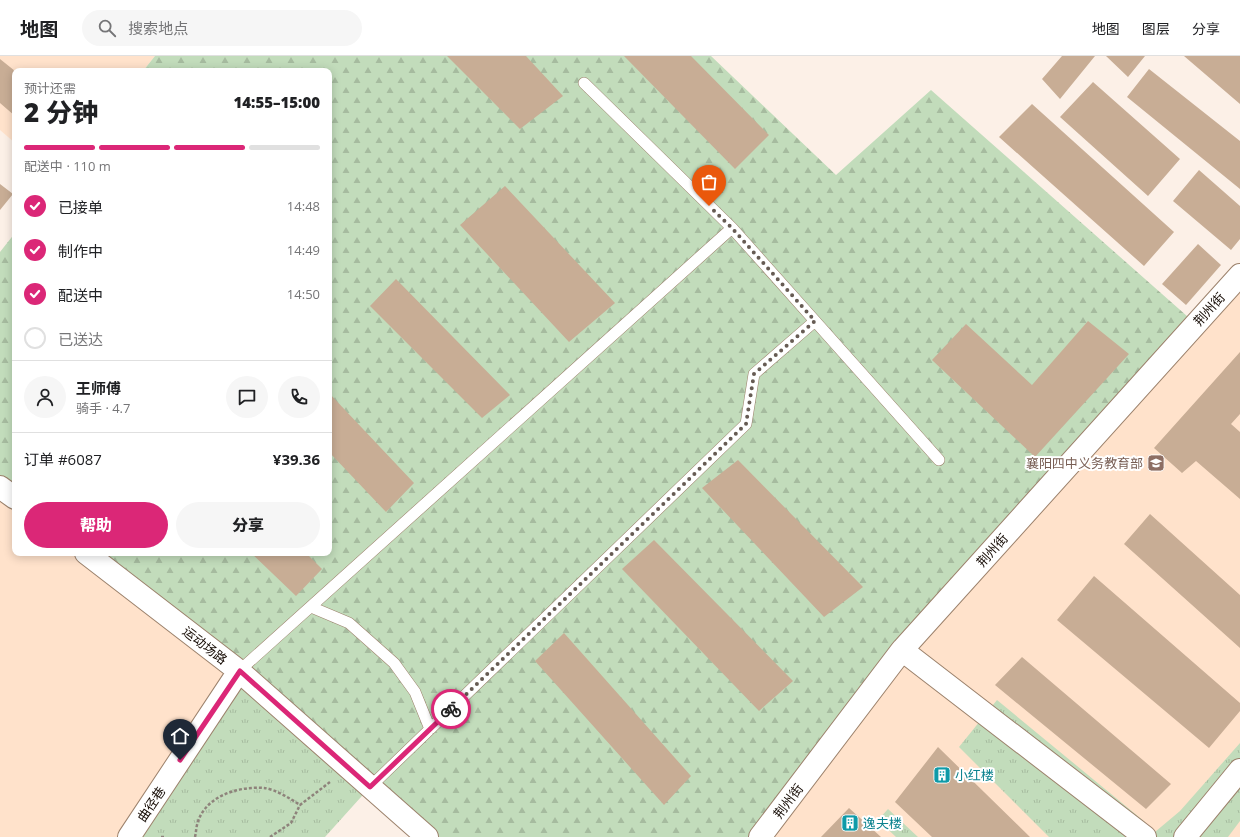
<!DOCTYPE html>
<html lang="zh">
<meta charset="utf-8">
<style>
body{margin:0;font-family:"Open Sans","Noto Sans SC",sans-serif;background:#f6f6f6;color:#202124;height:100vh;display:flex;flex-direction:column;font-size:15px;white-space:nowrap}
*{box-sizing:border-box;margin:0}
p{font-size:13px;color:#757577}
.icon{flex:none;width:22px;height:22px;fill:none;stroke:currentColor;stroke-width:2;stroke-linecap:round;stroke-linejoin:round}
.map{position:relative;flex:1;overflow:hidden}
.drawer{position:absolute;left:12px;top:12px;width:320px;height:488px;display:flex;flex-direction:column;background:#fff;border-radius:8px;box-shadow:0 2px 10px #0003}
.drawer>*{flex:none}
.pin{position:absolute;display:grid;place-items:center;width:34px;height:34px;color:#fff;margin:-41px -17px;border-radius:50% 50% 50% 0;rotate:-45deg;box-shadow:0 0 4px #0007}
.pin .icon{rotate:45deg}
.courier{position:absolute;display:grid;place-items:center;width:40px;height:40px;margin:-20px;border:3px solid #db2777;border-radius:50%;background:#fff;color:#222;box-shadow:0 1px 5px #0007}
.headline em{font-style:normal;font-weight:800}
.headline div{display:flex;flex-direction:column-reverse}
.headline{display:flex;align-items:center;justify-content:space-between;height:68px;padding:0 12px}
h1{font-size:26px;font-weight:800;line-height:30px}
.bar{display:grid;grid-template-columns:repeat(4,1fr);gap:6px 4px;align-content:center;height:48px;padding:0 12px}
.bar i{height:5px;border-radius:3px;background:#e0e0e0}
.bar .on{background:#db2777}
.bar p{grid-column:span 4}
.line{display:flex;align-items:center;gap:10px;padding:0 12px;border-top:1px solid #e0e0e0}
.line div{flex:1}
.round{display:grid;place-items:center;flex:none;width:42px;height:42px;border-radius:21px;background:#f6f6f6}
ol{padding:0 12px;list-style:none}
li{display:flex;align-items:center;gap:12px;height:44px}
li p{margin-inline-start:auto}
li .icon{padding:4px;border-radius:50%;background:#db2777;color:#fff;stroke-width:4}
li:last-child{color:#757577}
li i{width:22px;height:22px;border:2px solid #e0e0e0;border-radius:50%}
.primary-button{display:flex;gap:8px;margin-top:auto;padding:8px 12px}
.primary-button a{flex:1;height:46px;border-radius:24px;background:#db2777;color:#fff;font-size:16px;font-weight:800;line-height:46px;text-align:center}
.primary-button a+a{background:#f6f6f6;color:#202124}
header{display:flex;align-items:center;gap:24px;box-sizing:border-box;height:56px;padding:0 20px;background:#fff;border-bottom:1px solid #e0e0e0}
header strong{font-size:19px}
nav{display:flex;gap:22px;margin-inline-start:auto;font-size:14px}
.search{width:280px;height:36px;background:#f6f6f6;display:flex;align-items:center;gap:10px;box-sizing:border-box;padding:0 14px;border-radius:22px;color:#757577;font-size:15px}
.map>svg:first-child{display:block}
.built{fill:#ffe2cb}
.forest{fill:url(#forest-firs)}
.park{fill:url(#park-tufts)}
.building{fill:#c8ad95}
.lines{fill:none;stroke-linecap:round;stroke-linejoin:round}
.lane-casing{stroke:#9c826c;stroke-width:12}
.street-casing{stroke:#9c826c;stroke-width:24}
.path{stroke:#8e837b;stroke-width:2.5;stroke-dasharray:3 2;stroke-linecap:butt}
.lane{stroke:#fff;stroke-width:11}
.street{stroke:#fff;stroke-width:22}
.done{stroke:#665b53;stroke-width:4;stroke-dasharray:0 7.2}
.route{stroke:#db2777;stroke-width:5}
.labels{text-anchor:middle;stroke-width:4;stroke-linejoin:round;paint-order:stroke}
.street-label{font-size:13px;fill:#150b04;stroke:#fff}
.education-label{font-size:13px;fill:#785e54;stroke:#fff;text-anchor:end}
.culture-label{font-size:13px;fill:#0d838f;stroke:#fff;text-anchor:start}
</style>
<header>
<strong>地图</strong>
<div class="search"><svg class="icon" aria-label="search" viewBox="0 0 24 24"><circle cx="10" cy="10" r="6"/><path d="M15 15l6 6"/></svg>搜索地点</div>
<nav><a>地图</a><a>图层</a><a>分享</a></nav>
</header>
<div class="map">
<svg width="1240" height="781" viewBox="0 0 1240 781">
<defs>
<pattern id="forest-firs" width="22" height="20" patternUnits="userSpaceOnUse"><rect width="22" height="20" fill="#c2dcbb"/><path d="M5 1l3.5 6h-7zM16 11l3.5 6h-7z" fill="#a6bb9f"/></pattern>
<pattern id="park-tufts" width="24" height="20" patternUnits="userSpaceOnUse"><rect width="24" height="20" fill="#c2dcbb"/><path d="M3 7l-1-3M5 7V3M7 7l1-3M15 17l-1-3M17 17v-4M19 17l1-3" fill="none" stroke="#a6bb9f"/></pattern>
</defs>
<rect width="100%" height="100%" fill="#fcf0e7"/>
<path class="built" d="M 0,0 L 155,0 L 143,15 L 15,15 L 15,87 L 0,74 Z
M 1240,220 L 1240,781 L 760,781 L 902,594 Z
M 0,429 L 15,441 L 15,497 L 87,497 L 239,615 L 129,781 L 0,781 Z"/>
<path class="forest" d="M 155,0 L 711,0 L 836,119 L 931,34 L 1196,268 L 902,594 L 760,781 L 427,781 L 86,497 L 329,497 L 329,15 L 143,15 Z
M 15,177 L 15,442 L 0,430 L 0,196 Z"/>
<path class="park" d="M 239,615 L 370,731 L 325,781 L 129,781 Z
M 997,644 L 1145,766 L 1133,781 L 1049,781 L 959,691 Z
M 1240,687 L 1240,765 L 1228,781 L 1149,781 L 1180,755 Z
M 888,753 L 918,781 L 896,781 L 878,764 Z"/>
<path class="building" d="M 447,0 L 526,0 L 563,40 L 520,73 Z
M 624,0 L 691,0 L 769,79 L 735,113 Z
M 1062,0 L 1095,0 L 1060,43 L 1042,23 Z
M 1106,0 L 1145,0 L 1128,21 Z
M 1184,0 L 1240,0 L 1240,48 Z
M 0,3 L 15,15 L 15,60 L 0,47 Z
M 1149,13 L 1240,85 L 1240,133 L 1127,41 Z
M 1093,26 L 1180,103 L 1148,140 L 1060,61 Z
M 1032,48 L 1174,176 L 1144,210 L 999,81 Z
M 1199,114 L 1240,150 L 1240,183 L 1231,194 L 1173,145 Z
M 0,128 L 13,138 L 0,154 Z
M 505,130 L 615,247 L 569,286 L 460,169 Z
M 1198,188 L 1221,209 L 1186,249 L 1162,228 Z
M 396,223 L 510,339 L 482,362 L 370,250 Z
M 1088,265 L 1129,298 L 1035,401 L 932,304 L 966,268 L 1032,329 Z
M 1240,296 L 1240,358 L 1231,368 L 1240,376 L 1240,443 L 1196,405 L 1182,417 L 1154,392 Z
M 329,337 L 414,427 L 386,456 L 329,396 Z
M 738,404 L 863,531 L 824,561 L 702,432 Z
M 1150,458 L 1240,539 L 1240,592 L 1124,488 Z
M 654,484 L 793,625 L 759,655 L 622,513 Z
M 251,497 L 306,497 L 322,513 L 296,540 Z
M 1094,520 L 1240,647 L 1240,655 L 1209,692 L 1057,564 Z
M 564,577 L 691,720 L 664,749 L 535,605 Z
M 1022,601 L 1171,728 L 1146,753 L 995,629 Z
M 938,691 L 1030,781 L 932,781 L 895,746 Z
M 849,752 L 881,781 L 821,781 Z"/>
<g class="lines">
<g class="lane-casing">
<path id="lane" d="M 584,27 L 732,172
M 815,265 L 939,404
M 311,551 L 349,567 L 394,607 L 415,636 L 430,673
M 239,615 L 732,172 L 815,265 L 754,318 L 746,368 L 370,731"/>
</g>
<g class="street-casing">
<path id="street" d="M 0,431 L 15,442
M 86,497 L 239,615 L 427,781
M 902,594 L 1145,781
M 129,781 L 239,615
M 760,781 L 902,594 L 1240,219
M 1185,781 L 1240,714"/>
</g>
<path class="path" d="M 161,781 L 165,781
M 195,781 C 196,777 196,773 197,769 C 204,740 238,730 264,732 C 275,733 291,743 300,749 L 330,726
M 270,781 L 291,767 L 300,749"/>
<use href="#lane" class="lane"/>
<use href="#street" class="street"/>
</g>
<g class="lines">
<path class="done" d="M 451,653 L 746,368 L 754,318 L 815,265 L 732,172 L 709,150"/>
<path class="route" d="M 180,704 L 240,615 L 370,731 L 451,653"/>
</g>
<defs>
<g id="school-square" transform="scale(0.9)"><rect x="-9" y="-9" width="18" height="18" rx="4" fill="#8d6e63" stroke="#fff"/><path d="M0-5L7-2L0 1L-7-2ZM-4 1L0 2.5L4 1V4Q0 6-4 4Z" fill="#fff"/></g>
<g id="building-square" transform="scale(0.9)"><rect x="-9" y="-9" width="18" height="18" rx="4" fill="#0f9aa8" stroke="#fff"/><path d="M-4-6H4V6H1V3H-1V6H-4ZM-2.5-4.3h1.7v1.8h-1.7ZM.8-4.3h1.7v1.8H.8ZM-2.5-1h1.7V.8h-1.7ZM.8-1h1.7V.8H.8Z" fill="#fff"/></g>
</defs>
<g fill-rule="evenodd">
<use href="#school-square" x="1156" y="407"/>
<use href="#building-square" x="942" y="719"/>
<use href="#building-square" x="850" y="767"/>
</g>
<g class="labels">
<g class="street-label">
<text transform="translate(1209 253) rotate(-48)" y="5">荆州街</text>
<text transform="translate(992 494) rotate(-48)" y="5">荆州街</text>
<text transform="translate(205 589) rotate(38)" y="5">运动场路</text>
<text transform="translate(788 745) rotate(-53)" y="5">荆州街</text>
<text transform="translate(151 748) rotate(-56)" y="5">曲径巷</text>
</g>
<g class="education-label">
<text x="1143" y="412">襄阳四中义务教育部</text>
</g>
<g class="culture-label">
<text x="955" y="724">小红楼</text>
<text x="863" y="772">逸夫楼</text>
</g>
</g>
</svg>
<div class="pin" style="left:709px;top:150px;background:#ea580c"><svg class="icon" aria-label="bag" viewBox="0 0 24 24"><path d="M5 8h14l-1 12H6zM9 8a3 3 0 0 1 6 0"/></svg></div>
<div class="pin" style="left:180px;top:704px;background:#1f2937"><svg class="icon" aria-label="home" viewBox="0 0 24 24"><path d="M3 11l9-7 9 7M6 9v11h12V9"/></svg></div>
<div class="courier" style="left:451px;top:653px"><svg class="icon" aria-label="bike" viewBox="0 0 24 24"><circle cx="6" cy="16" r="4"/><circle cx="18" cy="16" r="4"/><path d="M6 16l4-8h5l3 8M10 8l3 8H6M13 5h3"/></svg></div>
<section class="drawer">
<div class="headline"><div><h1>2 分钟</h1><p>预计还需</p></div><em>14:55–15:00</em></div>
<div class="bar"><i class="on"></i><i class="on"></i><i class="on"></i><i></i><p>配送中 · 110 m</p></div>
<ol>
<li><svg class="icon" aria-label="check" viewBox="0 0 24 24"><path d="M5 12l5 5 9-10"/></svg>已接单<p>14:48</p></li>
<li><svg class="icon" aria-label="check" viewBox="0 0 24 24"><path d="M5 12l5 5 9-10"/></svg>制作中<p>14:49</p></li>
<li><svg class="icon" aria-label="check" viewBox="0 0 24 24"><path d="M5 12l5 5 9-10"/></svg>配送中<p>14:50</p></li>
<li><i></i>已送达</li>
</ol>
<div class="line" style="height:72px"><a class="round"><svg class="icon" aria-label="person" viewBox="0 0 24 24"><circle cx="12" cy="8" r="4"/><path d="M4 21q1-7 8-7t8 7"/></svg></a><div><b>王师傅</b><p>骑手 · 4.7</p></div><a class="round"><svg class="icon" aria-label="chat" viewBox="0 0 24 24"><path d="M4 5h16v11H9l-5 4z"/></svg></a><a class="round"><svg class="icon" aria-label="phone" viewBox="0 0 24 24"><path d="M5 4h4l2 5-3 2q2 4 5 5l2-3 5 2v4C11 20 4 13 5 4z"/></svg></a></div>
<div class="line" style="height:52px"><div>订单 #6087</div><b>¥39.36</b></div>
<div class="primary-button"><a>帮助</a><a>分享</a></div>
</section>
</div>
